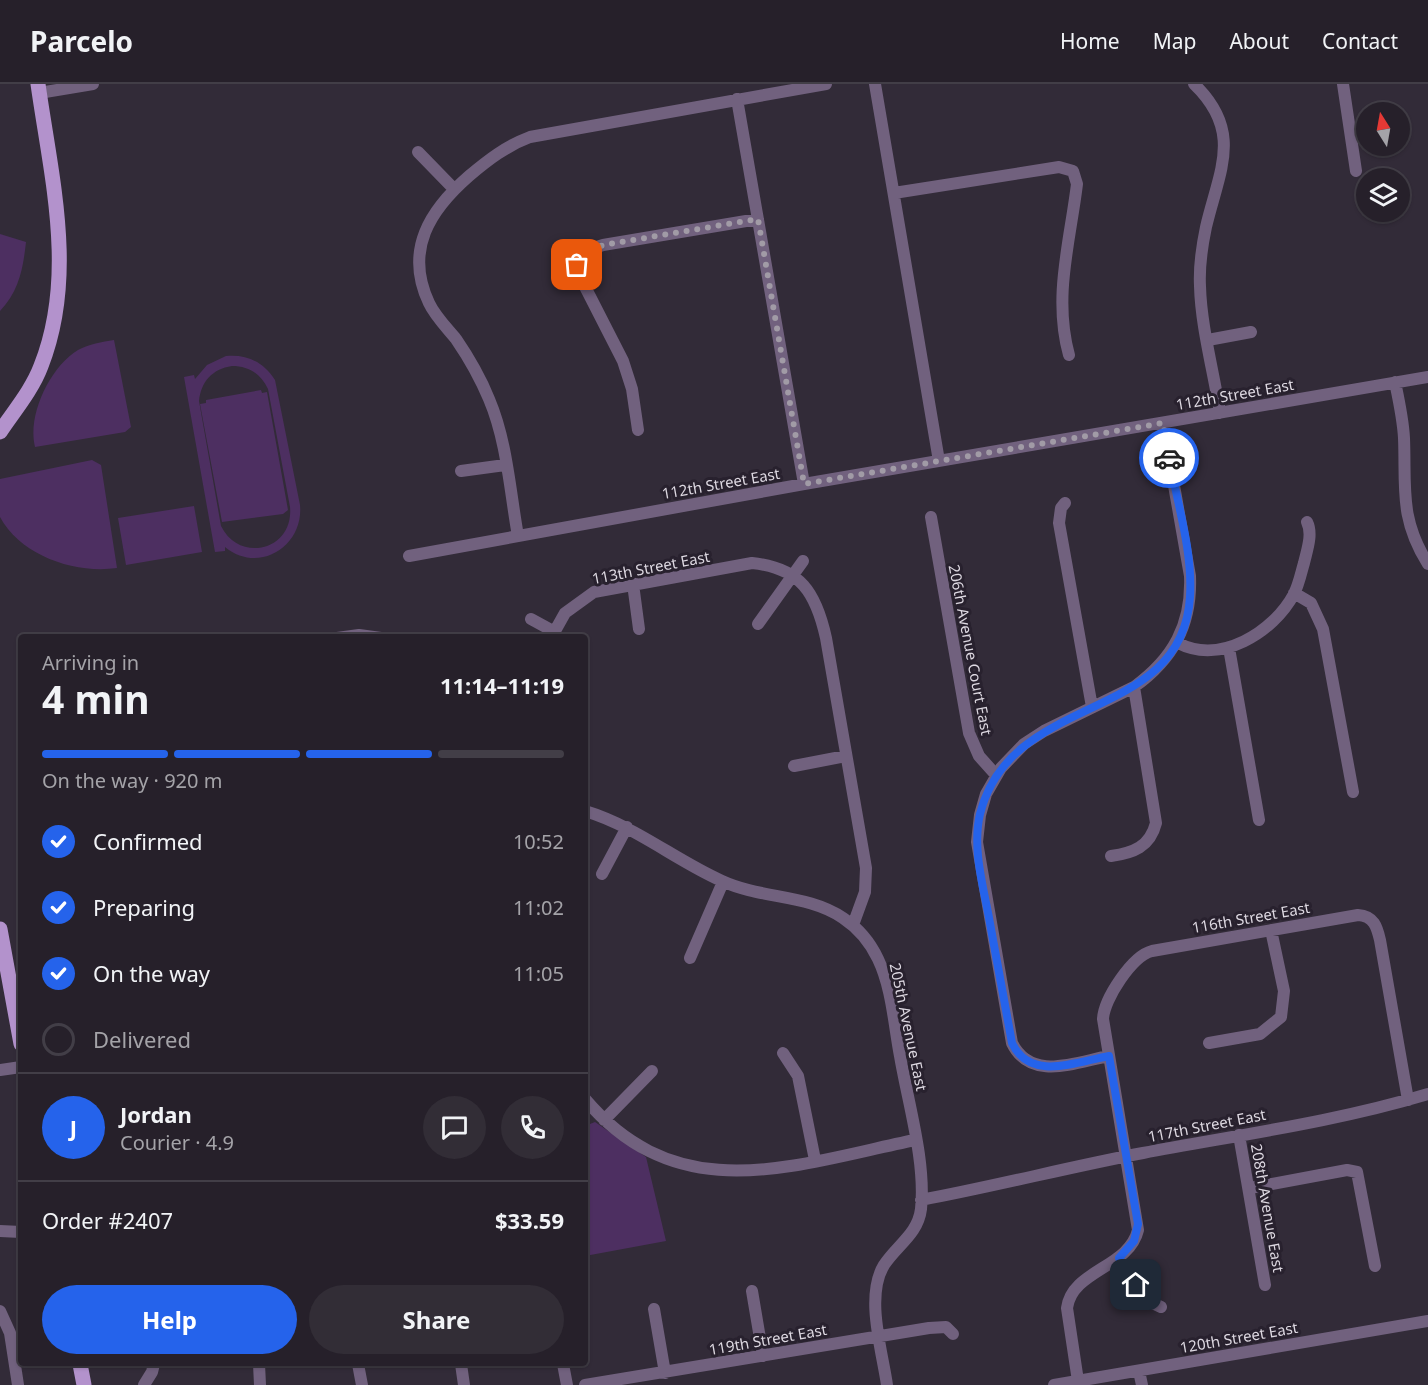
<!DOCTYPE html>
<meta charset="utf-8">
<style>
body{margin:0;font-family:"Noto Sans",sans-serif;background:#322d36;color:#f1f3f6;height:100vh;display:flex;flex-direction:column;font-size:22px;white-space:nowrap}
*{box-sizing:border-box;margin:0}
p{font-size:20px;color:#a4a3a8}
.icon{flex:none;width:33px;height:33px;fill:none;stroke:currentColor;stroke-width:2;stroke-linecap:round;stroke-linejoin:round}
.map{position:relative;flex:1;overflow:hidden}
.details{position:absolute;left:18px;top:550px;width:570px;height:732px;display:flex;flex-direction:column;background:#26202a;border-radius:6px;box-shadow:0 2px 4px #0004,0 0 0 2px #423e47}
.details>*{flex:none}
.needle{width:39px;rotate:349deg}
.controls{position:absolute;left:1356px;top:18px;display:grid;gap:12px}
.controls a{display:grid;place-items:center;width:54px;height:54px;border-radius:50%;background:#26202a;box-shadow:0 2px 4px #0004,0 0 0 2px #423e47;font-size:30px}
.pin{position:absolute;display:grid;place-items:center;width:51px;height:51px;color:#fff;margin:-26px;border-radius:12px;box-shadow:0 3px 9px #0006}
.courier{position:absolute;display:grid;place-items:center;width:60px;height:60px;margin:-30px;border:4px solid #2563eb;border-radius:50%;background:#fff;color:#222;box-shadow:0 2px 8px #0007}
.head em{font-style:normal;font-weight:700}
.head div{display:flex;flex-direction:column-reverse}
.head{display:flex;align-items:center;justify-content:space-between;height:102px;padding:0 24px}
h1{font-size:39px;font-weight:700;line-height:45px}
.bar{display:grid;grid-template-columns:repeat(4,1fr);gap:9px 6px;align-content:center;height:72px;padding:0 24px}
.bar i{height:8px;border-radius:4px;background:#423e47}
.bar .selected{background:#2563eb}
.bar p{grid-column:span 4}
.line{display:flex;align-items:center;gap:15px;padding:0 24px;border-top:2px solid #423e47}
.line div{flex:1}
.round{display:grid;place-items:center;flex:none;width:63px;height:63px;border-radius:32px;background:#322d36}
ol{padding:0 24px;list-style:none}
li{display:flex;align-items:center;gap:18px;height:66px}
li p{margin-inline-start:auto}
li .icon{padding:6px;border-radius:50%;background:#2563eb;color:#fff;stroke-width:4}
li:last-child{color:#a4a3a8}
li i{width:33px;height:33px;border:3px solid #423e47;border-radius:50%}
.action{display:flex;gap:12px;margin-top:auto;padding:12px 24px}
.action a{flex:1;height:69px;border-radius:36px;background:#2563eb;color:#fff;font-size:24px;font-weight:700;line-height:69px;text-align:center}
.action a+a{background:#322d36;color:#f1f3f6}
header{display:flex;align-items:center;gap:36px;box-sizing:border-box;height:84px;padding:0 30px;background:#26202a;border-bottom:2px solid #423e47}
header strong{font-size:28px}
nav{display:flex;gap:33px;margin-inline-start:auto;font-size:21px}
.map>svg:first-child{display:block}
.green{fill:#4d2f61;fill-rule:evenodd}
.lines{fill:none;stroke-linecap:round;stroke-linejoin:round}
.minor{stroke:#71617e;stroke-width:12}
.major{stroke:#b392cc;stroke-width:15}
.done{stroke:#a19ba6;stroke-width:6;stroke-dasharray:0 10.8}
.route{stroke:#2563eb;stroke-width:8}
.labels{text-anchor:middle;stroke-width:6;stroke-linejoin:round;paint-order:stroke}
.street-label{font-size:15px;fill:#ddd8e1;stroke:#28212e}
</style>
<header>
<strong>Parcelo</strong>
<nav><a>Home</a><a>Map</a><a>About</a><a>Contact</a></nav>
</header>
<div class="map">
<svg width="1428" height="1301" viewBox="0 0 1428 1301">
<rect width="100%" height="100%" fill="#322b38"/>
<path class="green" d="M 0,150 L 26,158 C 23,185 19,207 0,227 Z
M 114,256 L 131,343 L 125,348 L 35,363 C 27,331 50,283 78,266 C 89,260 102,258 114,256 Z
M 226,272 C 247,270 264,278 275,296 L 300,421 C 304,462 259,491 225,463 L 225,467 L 215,468 L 184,293 L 194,291 L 195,295 L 207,281 ZM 232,282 C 249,282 261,290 268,305 L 290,423 C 294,466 240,480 221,442 L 199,317 C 201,298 212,285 232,282 Z
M 261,306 L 262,309 L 267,308 L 288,426 L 283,430 L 222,438 L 200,320 L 206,319 L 206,316 Z
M 92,376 L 101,381 L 117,484 C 75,490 21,472 0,433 L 0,395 Z
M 194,422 L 202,468 L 126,481 L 118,434 Z
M 595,1038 L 646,1073 L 666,1157 L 585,1172 L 585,1042 Z"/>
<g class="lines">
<path class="minor" d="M 875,0 L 939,377
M 1194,0 C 1244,48 1219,87 1206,143 C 1202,162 1199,183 1200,202 C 1201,243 1214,289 1220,329
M 1343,0 L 1356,87
M 39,9 L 93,0
M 737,15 L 804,400
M 418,68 L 454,105
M 894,109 L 1059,83 L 1073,87 L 1077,100 C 1070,158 1053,213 1069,271
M 1208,256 L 1251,248
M 1395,298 C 1399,317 1403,335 1404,354 C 1406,403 1399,434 1428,480
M 638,346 L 632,305 L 623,277 L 577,187 L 579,176 L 591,165 L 603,161 L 758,135
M 461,387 L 505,381
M 1065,419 L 1061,424 L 1059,439 L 1092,623
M 931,433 L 969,649 L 979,672 L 996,691
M 518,452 C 510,408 507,357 489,315 C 480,293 469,274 456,255 C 447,244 435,232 429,219 C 404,166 430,126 469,92 C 488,76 506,62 530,53 L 826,0
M 409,472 L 804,400 L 1428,293
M 633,500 L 639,545
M 1294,509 L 1311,519 L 1323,545 L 1353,708
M 531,535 L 553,547
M 758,540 L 803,477
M 337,554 L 359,551 L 381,554
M 551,554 L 565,529 L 594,508 L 752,479 C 801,484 816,509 826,554 L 866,784 L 865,808 L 853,841
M 1178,559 C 1220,581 1273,549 1294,510 C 1299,500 1301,489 1304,479 C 1307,466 1313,450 1307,438
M 1229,564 L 1259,736
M 794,682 L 846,672
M 585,727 C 635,742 675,776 722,797 C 761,815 808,810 843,834 C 858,844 870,858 878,875 C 892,904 894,941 900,972 C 908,1019 926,1078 921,1125 C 918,1150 897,1161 884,1181 C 865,1212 882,1266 887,1301
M 1111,772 C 1133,769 1150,763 1156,739 L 1134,603
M 602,790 L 627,743
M 690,874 L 723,798
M 1209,959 L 1260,950 L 1281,933 L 1284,907 L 1271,846
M 783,969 L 798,992 L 815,1076
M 1109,972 C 1076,978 1031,998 1012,959 L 977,758 L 980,731 L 986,710 L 1001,684 L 1024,660 L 1044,647 L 1134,603 C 1173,575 1192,541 1190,492 L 1163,339
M 0,986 L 21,983
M 585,1015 C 679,1126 793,1081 915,1056
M 604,1036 L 652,987
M 1239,1051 L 1265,1201
M 1250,1104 L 1347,1086 L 1357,1088 L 1375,1182
M 921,1116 C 996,1102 1069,1083 1143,1069 C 1238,1051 1335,1038 1428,1010
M 0,1147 L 21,1148
M 1119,1174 L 1146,1216 L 1161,1223
M 752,1207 L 763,1272
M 654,1225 L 665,1289
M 0,1227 L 10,1249 L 18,1301
M 259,1280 L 260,1301
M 358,1280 L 362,1301
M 461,1280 L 464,1301
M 563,1280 L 567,1301
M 1139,1287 L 1142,1301
M 1078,1297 L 1067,1224 C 1072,1186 1129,1184 1138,1146 L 1103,935 C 1104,915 1132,872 1152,867 L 1358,831 C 1374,832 1377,843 1380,856 L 1408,1016
M 144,1301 L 152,1288 L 154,1280
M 585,1301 L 929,1244 L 946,1243 L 953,1250
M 1054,1301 L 1428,1237"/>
<path class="major" d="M 0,348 C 14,327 32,306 41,282 C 77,191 51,93 38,0
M 0,845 L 21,960
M 80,1280 L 84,1301"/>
</g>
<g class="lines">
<path class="done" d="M 577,181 L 584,170 L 603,161 L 758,135 L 804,400 L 1163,339 L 1169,374"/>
<path class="route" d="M 1136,1201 L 1119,1174 L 1134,1157 L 1138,1140 L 1109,972 C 1076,978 1030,998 1012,959 C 1004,917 997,876 989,834 C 983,801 972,764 980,730 C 1011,606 1182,641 1190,513 C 1193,468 1177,418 1169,374"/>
</g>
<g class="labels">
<g class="street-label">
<text transform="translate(1235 311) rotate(-10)" y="5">112th Street East</text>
<text transform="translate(721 400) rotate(-10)" y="5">112th Street East</text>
<text transform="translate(651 484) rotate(-11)" y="5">113th Street East</text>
<text transform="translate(970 566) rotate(79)" y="5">206th Avenue Court East</text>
<text transform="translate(1251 834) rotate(-10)" y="5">116th Street East</text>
<text transform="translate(908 943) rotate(78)" y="5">205th Avenue East</text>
<text transform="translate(1207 1042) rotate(-11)" y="5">117th Street East</text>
<text transform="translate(1267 1124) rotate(80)" y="5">208th Avenue East</text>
<text transform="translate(1239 1254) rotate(-10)" y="5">120th Street East</text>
<text transform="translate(768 1256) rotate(-10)" y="5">119th Street East</text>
</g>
</g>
</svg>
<div class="controls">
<a><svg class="needle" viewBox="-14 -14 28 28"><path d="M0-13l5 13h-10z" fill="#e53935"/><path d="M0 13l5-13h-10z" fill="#a4a3a8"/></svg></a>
<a><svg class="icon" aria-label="layers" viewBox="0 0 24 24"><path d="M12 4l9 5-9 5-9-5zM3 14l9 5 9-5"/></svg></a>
</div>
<div class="pin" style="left:577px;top:181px;background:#ea580c"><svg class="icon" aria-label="bag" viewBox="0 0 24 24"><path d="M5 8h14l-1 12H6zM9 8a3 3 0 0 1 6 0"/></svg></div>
<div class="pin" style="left:1136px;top:1201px;background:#1f2937"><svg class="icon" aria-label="home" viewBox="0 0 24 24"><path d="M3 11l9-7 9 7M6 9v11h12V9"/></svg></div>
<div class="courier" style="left:1169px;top:374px"><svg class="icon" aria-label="car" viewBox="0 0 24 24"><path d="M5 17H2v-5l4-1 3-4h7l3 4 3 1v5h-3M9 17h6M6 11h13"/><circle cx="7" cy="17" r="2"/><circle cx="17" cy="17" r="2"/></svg></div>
<section class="details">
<div class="head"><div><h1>4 min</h1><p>Arriving in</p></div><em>11:14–11:19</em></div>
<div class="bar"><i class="selected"></i><i class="selected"></i><i class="selected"></i><i></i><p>On the way · 920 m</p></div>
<ol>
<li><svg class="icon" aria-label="check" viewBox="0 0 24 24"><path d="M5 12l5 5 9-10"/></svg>Confirmed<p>10:52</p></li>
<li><svg class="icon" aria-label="check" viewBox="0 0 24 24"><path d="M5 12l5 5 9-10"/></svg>Preparing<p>11:02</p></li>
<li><svg class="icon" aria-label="check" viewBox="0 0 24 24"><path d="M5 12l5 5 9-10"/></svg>On the way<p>11:05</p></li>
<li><i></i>Delivered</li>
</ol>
<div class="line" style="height:108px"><b class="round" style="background:#2563eb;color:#fff">J</b><div><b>Jordan</b><p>Courier · 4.9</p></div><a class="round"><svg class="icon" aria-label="chat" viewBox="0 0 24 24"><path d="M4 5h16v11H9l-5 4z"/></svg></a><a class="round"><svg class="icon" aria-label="phone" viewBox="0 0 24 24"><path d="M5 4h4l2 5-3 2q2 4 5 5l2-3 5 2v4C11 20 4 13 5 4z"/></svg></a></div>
<div class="line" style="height:78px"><div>Order #2407</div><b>$33.59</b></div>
<div class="action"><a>Help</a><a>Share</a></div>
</section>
</div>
